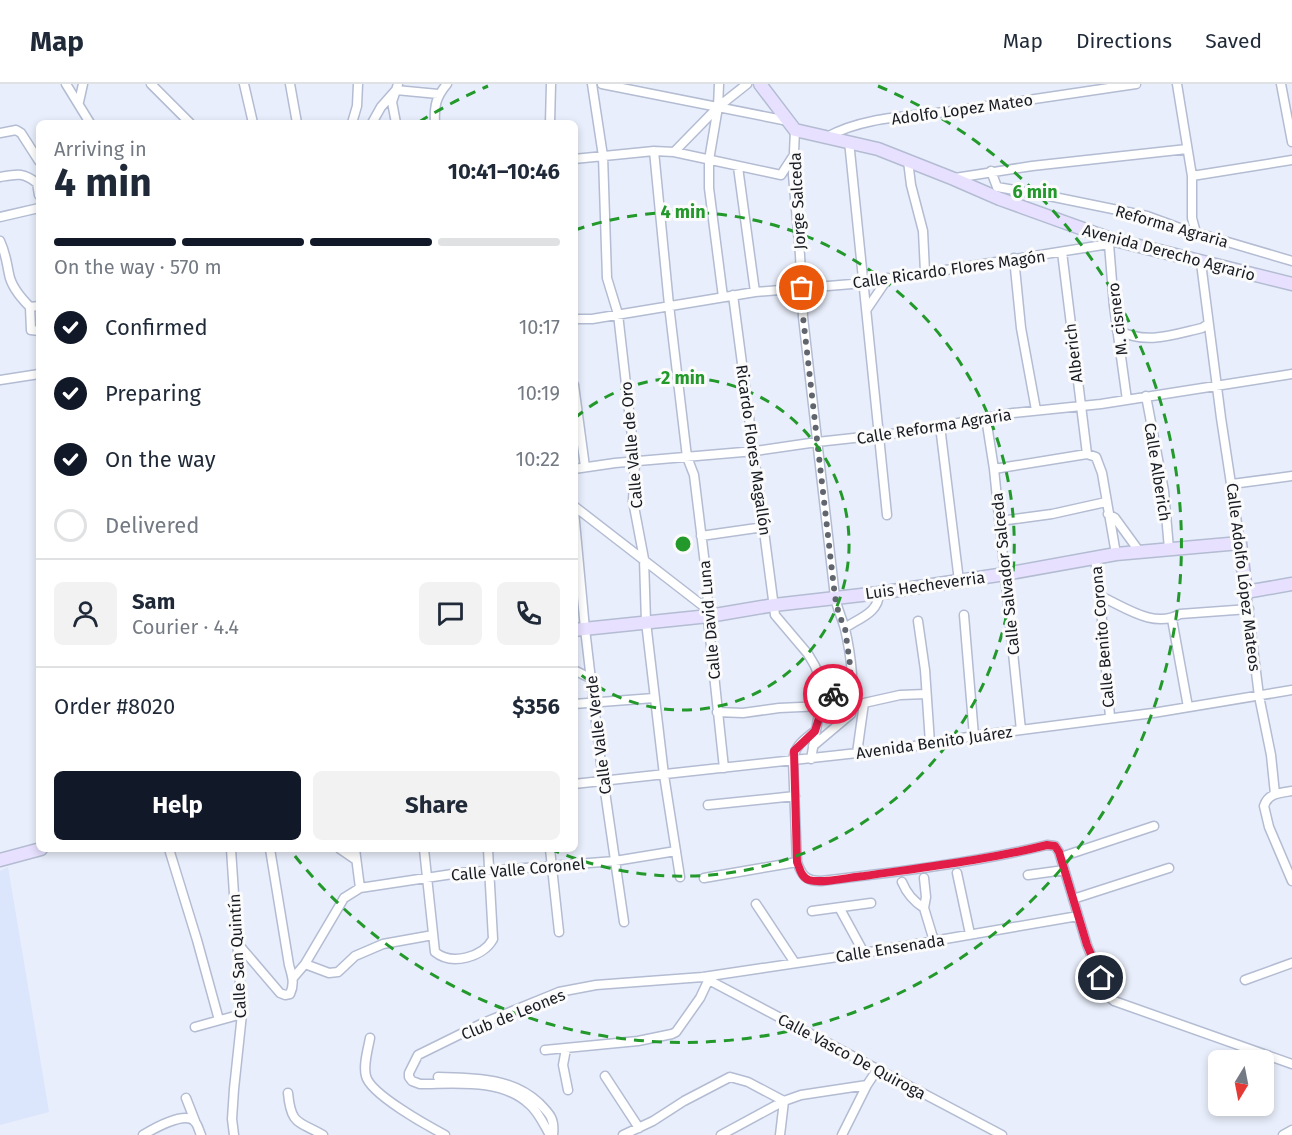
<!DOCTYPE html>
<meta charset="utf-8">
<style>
body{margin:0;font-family:"Fira Sans",sans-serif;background:#f2f2f3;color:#1f2937;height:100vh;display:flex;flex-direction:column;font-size:22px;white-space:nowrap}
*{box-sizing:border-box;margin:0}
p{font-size:20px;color:#747a83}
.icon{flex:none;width:33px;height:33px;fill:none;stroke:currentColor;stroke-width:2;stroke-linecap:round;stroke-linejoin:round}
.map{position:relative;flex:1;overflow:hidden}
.details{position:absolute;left:36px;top:36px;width:542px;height:732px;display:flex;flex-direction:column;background:#fff;border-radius:9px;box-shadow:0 3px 9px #0003}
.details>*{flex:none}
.needle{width:39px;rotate:190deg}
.buttons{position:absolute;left:1208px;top:966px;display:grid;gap:12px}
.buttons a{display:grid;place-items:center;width:66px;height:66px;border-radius:9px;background:#fff;box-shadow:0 3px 9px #0003;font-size:30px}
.pin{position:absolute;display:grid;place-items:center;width:51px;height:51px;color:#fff;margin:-26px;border:3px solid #fff;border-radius:50%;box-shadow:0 2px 6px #0007}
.courier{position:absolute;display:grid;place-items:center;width:60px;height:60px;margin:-30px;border:4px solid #e11d48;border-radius:50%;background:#fff;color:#222;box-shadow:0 2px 8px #0007}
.summary em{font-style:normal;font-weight:700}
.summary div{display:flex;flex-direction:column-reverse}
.summary{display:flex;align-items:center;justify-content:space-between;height:102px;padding:0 18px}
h1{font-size:39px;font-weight:700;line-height:45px}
.bar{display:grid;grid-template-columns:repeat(4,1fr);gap:9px 6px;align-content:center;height:72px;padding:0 18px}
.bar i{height:8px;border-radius:4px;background:#e0e1e3}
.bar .current{background:#111827}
.bar p{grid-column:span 4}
.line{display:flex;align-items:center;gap:15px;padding:0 18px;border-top:2px solid #e0e1e3}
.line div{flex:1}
.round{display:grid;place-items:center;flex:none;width:63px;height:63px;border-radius:9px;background:#f2f2f3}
ol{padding:0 18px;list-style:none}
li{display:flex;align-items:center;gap:18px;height:66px}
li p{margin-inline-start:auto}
li .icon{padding:6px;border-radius:50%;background:#111827;color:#fff;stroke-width:4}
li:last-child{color:#747a83}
li i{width:33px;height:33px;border:3px solid #e0e1e3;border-radius:50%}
.cta{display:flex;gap:12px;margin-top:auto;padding:12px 18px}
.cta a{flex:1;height:69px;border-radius:9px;background:#111827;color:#fff;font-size:24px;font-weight:700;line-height:69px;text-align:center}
.cta a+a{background:#f2f2f3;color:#1f2937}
header{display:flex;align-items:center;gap:36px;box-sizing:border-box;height:84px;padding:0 30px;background:#fff;border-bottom:2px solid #e0e1e3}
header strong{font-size:28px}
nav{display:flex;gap:33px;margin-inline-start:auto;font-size:21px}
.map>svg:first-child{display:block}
.built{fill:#dbe5fc}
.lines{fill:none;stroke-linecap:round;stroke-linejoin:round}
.street-casing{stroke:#b3bcd2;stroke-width:11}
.secondary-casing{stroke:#b3bcd2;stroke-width:15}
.street{stroke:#fff;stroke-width:8}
.secondary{stroke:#e7e1ff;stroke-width:12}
.done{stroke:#61656e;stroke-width:6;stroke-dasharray:0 10.8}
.route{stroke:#e11d48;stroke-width:8}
.ring{fill:none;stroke:#22992a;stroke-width:3;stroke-dasharray:10 8}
.labels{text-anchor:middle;stroke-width:6;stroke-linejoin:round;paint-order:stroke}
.street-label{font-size:16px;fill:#181b22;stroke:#fbfbfb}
.centre{fill:#22992a;stroke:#fbfbfb;stroke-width:3}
.ring-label{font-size:18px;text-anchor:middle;font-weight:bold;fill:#22992a;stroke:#fbfbfb;stroke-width:6;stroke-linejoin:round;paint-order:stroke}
</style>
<header>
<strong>Map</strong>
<nav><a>Map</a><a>Directions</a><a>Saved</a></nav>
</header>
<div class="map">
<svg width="1292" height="1051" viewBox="0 0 1292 1051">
<rect width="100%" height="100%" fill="#e8eefb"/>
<path class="built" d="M 8,783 L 49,1028 L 0,1041 L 0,787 Z"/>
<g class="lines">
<g class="street-casing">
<path id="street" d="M 66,0 L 90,39
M 151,0 L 190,39
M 244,0 L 253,39
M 290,0 L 297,39
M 592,0 L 603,72 L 607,194 L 618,230 L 635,379 L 633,417 L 644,475 L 646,538 L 664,691 L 680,793
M 602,0 L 788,37
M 1177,0 L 1192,92 L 1192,134 L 1196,149
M 1281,0 L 1292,58
M 79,18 L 83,0
M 718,23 L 747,0
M 718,23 L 719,0
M 352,39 L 357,22 L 358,0
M 372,39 L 381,23 L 396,6 L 438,10
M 396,39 L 392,18 L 398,0
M 435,39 C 434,22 436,13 447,0
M 550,39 L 551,0
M 795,46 L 793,91 L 800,171 L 803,233 L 835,513 C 837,524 842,534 845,545 C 851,570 855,605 851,630 L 813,662
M 0,49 L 16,46 L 21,49 L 39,77
M 827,53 C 864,32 911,33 953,27 C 1014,18 1075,9 1136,0
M 849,57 L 887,431
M 654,67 L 669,221 L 687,373 L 694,391 L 708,505 L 707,525 L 724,684
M 674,68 L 718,23 L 709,76 L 709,104 L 723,213
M 574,75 L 654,67 L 674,68 L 781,91 L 792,74
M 908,77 L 911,101 L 923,147 L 925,188
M 738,83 L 755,208
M 991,87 L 997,103 L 1049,112 L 1147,132 L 1177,143 L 1292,177
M 1192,92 L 1292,76
M 0,93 C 17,90 23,88 37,99 L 39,111
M 955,94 L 1032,82 L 1187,65
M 0,133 L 39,124
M 1111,156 L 1109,160 L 1114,222 L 1127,316
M 0,157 C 6,170 6,176 9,190 C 11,202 21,214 30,223 L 39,222
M 1062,168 L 1087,370
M 1014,174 L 1021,244 L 1036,326
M 1201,179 L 1221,334 L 1240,459
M 733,211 L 775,531 L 808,570 L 815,582 L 828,616 L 818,635 L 811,675
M 30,223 L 31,246 L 39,247
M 867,225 L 888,194
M 574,235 L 592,235 L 755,208 L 864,199 L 1109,160
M 1117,246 C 1146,261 1172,251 1202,244 L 1208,240
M 0,296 L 39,290
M 574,301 L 585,383
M 1146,312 L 1164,407 L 1169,465
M 986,334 L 994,385 L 1021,646
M 940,342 L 959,497
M 574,385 L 615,379 L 755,367 L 817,358 L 909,348 L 1013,329 L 1101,320 L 1292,290
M 994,385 L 1087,370 L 1096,373 L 1102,389 L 1116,470
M 1232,400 L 1292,392
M 574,422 L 707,525
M 574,427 L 585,545 L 601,680 L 624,838
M 1108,430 L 1115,434 L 1139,467
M 1000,437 L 1052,430 L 1106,418
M 701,452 L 764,443
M 1095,474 L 1100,512 L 1110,633
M 1246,508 L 1259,612 L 1271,671 L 1275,710
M 1100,512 C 1125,523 1154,545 1180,530 L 1249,525
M 964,531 L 974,652
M 1172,535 L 1188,623
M 918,537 L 925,586 L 930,659
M 845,544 C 859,534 879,529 879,509
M 574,586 L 592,595
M 828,616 L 851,588
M 574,620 L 654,614
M 717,628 L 743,629 L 779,624 L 823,622
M 815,647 C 804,656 794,662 793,677 L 797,778 C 802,792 806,797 821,797 C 897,788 973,779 1047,761 L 1055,762 L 1059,768 L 1087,861 L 1107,911 L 1114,917 L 1292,980
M 857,669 L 864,619 L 900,611 L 926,610
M 574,700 L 903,664 L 974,652 L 1153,629 L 1292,606
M 1292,707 C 1280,709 1268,709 1264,722 L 1269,743 L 1292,797
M 708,721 L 795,712
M 169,765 L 197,856 L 219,936
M 231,765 L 242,930 L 234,1005 L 232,1035 L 234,1051
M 340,765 L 356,776
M 355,765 L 360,804
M 424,765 L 435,868 C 452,882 483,873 493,855 L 488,765
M 550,765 L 559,848
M 1061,773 L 1154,742
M 957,789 L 970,850
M 1028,791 L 1064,786
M 704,794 L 797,778
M 924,794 L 926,813 L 924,824 L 934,857
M 902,798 C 907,810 913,817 924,824
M 1073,815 L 1169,784
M 756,820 L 795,879
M 840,825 L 864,869
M 812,827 L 871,819
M 239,861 L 280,909 L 285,911 L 290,910 C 295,900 292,891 289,881 L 270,765
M 305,880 L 329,889 L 338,888 L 355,872 L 383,860 L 433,851
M 703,893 L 1002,1051
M 293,894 L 305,880 L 344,814 L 360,804 L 459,789 L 615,777 L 676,767
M 1245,896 L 1292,879
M 195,943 L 242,930
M 370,954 C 368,965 363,981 366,992 C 370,1010 428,1042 445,1051
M 566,965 L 563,981 L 568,1006
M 545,966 L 638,957 L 672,950 L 676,948 L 700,914 L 708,897
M 605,992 L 639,1044
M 438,993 C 474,994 511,993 539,1019 C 550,1030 555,1035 553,1051
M 288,1009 C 291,1041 298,1037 323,1051
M 186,1014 L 195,1037
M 143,1051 C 153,1045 186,1026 195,1038 C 198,1041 199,1047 201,1051
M 550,1051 C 544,1041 538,1027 529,1020 C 501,994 455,1000 420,1000 L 412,997 L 409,993 L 409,989 L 418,971 L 483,939 L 559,908 L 596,901 L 703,893 L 864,869 L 1078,832
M 623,1051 L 653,1037 L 684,1017 L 730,993 L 748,998 L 784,1017 L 780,1051
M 721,1051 L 784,1017 L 801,1011 L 867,1001 L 877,986
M 842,1051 L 867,1001
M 1283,1051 L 1292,1046"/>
</g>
<g class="secondary-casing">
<path id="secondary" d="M 760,0 L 795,46 L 878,65 L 954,95 L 1000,115 L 1111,155 L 1292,200
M 574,546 L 709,532 L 774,521 L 879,509 L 1005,490 L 1116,470 L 1240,459 L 1246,508 L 1292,500
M 0,776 L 41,765"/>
</g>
<use href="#street" class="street"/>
<use href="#secondary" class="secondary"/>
</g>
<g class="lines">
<path class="done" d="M 802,204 L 803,233 L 835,513 L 839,531 L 845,544 L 851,588 L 833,610"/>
<path class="route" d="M 833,610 L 823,621 L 815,647 L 794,667 L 797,778 C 800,785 801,793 809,796 C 822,800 850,793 864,792 C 926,783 987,776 1047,761 L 1055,762 L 1059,768 L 1087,861 L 1101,894"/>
</g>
<g class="ring">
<path d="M575 334A166 166 0 1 1 575 586"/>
<path d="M575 146A332 332 0 1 1 553 766"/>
<path d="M419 38A498 498 0 0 1 488 2M878 2A498 498 0 1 1 291 767"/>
</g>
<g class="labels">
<g class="street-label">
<text transform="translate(962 25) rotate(-8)" y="6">Adolfo Lopez Mateo</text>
<text transform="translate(797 117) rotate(-93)" y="6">Jorge Salceda</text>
<text transform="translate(1172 142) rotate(16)" y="6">Reforma Agraria</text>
<text transform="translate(1169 168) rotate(15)" y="6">Avenida Derecho Agrario</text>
<text transform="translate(949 185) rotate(-8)" y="6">Calle Ricardo Flores Magón</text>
<text transform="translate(1117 235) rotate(-97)" y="6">M. cisnero</text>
<text transform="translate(1073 269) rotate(-97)" y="6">Alberich</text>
<text transform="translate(934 342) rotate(-9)" y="6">Calle Reforma Agraria</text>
<text transform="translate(631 361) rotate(-95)" y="6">Calle Valle de Oro</text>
<text transform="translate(754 366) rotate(82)" y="6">Ricardo Flores Magallón</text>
<text transform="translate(1158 388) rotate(81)" y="6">Calle Alberich</text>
<text transform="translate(1005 490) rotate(-96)" y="6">Calle Salvador Salceda</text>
<text transform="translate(1244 493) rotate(83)" y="6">Calle Adolfo López Mateos</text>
<text transform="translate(925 501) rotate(-8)" y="6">Luis Hecheverria</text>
<text transform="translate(709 536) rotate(-95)" y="6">Calle David Luna</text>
<text transform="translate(1102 553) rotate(-95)" y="6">Calle Benito Corona</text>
<text transform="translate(598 651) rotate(-97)" y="6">Calle Valle Verde</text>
<text transform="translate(934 658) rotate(-8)" y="6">Avenida Benito Juárez</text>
<text transform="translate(518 785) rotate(-5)" y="6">Calle Valle Coronel</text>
<text transform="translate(890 864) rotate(-9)" y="6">Calle Ensenada</text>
<text transform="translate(237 872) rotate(-93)" y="6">Calle San Quintín</text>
<text transform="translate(513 930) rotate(-22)" y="6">Club de Leones</text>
<text transform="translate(852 972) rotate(28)" y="6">Calle Vasco De Quiroga</text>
</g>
</g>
<circle cx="683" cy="460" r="9" class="centre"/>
<g class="ring-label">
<text x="1035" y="114">6 min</text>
<text x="683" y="134">4 min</text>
<text x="683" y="300">2 min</text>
</g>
</svg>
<div class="buttons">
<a><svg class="needle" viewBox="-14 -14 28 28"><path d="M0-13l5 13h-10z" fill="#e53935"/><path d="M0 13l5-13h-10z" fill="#747a83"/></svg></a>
</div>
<div class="pin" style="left:802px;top:204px;background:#ea580c"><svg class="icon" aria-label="bag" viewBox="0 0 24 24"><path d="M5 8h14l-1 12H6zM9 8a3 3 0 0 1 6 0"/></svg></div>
<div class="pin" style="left:1101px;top:894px;background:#1f2937"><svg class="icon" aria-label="home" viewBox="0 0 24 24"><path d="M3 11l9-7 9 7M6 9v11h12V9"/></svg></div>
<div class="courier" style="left:833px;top:610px"><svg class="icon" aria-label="bike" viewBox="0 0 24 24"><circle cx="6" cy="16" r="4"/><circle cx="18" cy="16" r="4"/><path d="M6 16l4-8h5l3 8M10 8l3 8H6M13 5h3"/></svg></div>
<section class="details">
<div class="summary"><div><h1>4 min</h1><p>Arriving in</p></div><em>10:41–10:46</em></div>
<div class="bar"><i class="current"></i><i class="current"></i><i class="current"></i><i></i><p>On the way · 570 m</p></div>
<ol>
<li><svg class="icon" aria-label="check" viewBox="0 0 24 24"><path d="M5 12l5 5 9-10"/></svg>Confirmed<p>10:17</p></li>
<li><svg class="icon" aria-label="check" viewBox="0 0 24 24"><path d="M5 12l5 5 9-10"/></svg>Preparing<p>10:19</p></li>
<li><svg class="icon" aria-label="check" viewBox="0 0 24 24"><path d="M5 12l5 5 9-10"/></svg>On the way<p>10:22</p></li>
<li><i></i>Delivered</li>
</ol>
<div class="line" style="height:108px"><a class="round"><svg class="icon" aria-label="person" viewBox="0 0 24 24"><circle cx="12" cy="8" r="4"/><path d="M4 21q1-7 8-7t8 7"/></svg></a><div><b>Sam</b><p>Courier · 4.4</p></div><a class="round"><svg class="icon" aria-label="chat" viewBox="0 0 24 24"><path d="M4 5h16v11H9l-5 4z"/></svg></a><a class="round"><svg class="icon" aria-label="phone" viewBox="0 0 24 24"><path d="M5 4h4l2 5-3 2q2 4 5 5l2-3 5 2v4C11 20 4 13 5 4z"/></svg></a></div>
<div class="line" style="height:78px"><div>Order #8020</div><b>$356</b></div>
<div class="cta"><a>Help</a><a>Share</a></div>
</section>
</div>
